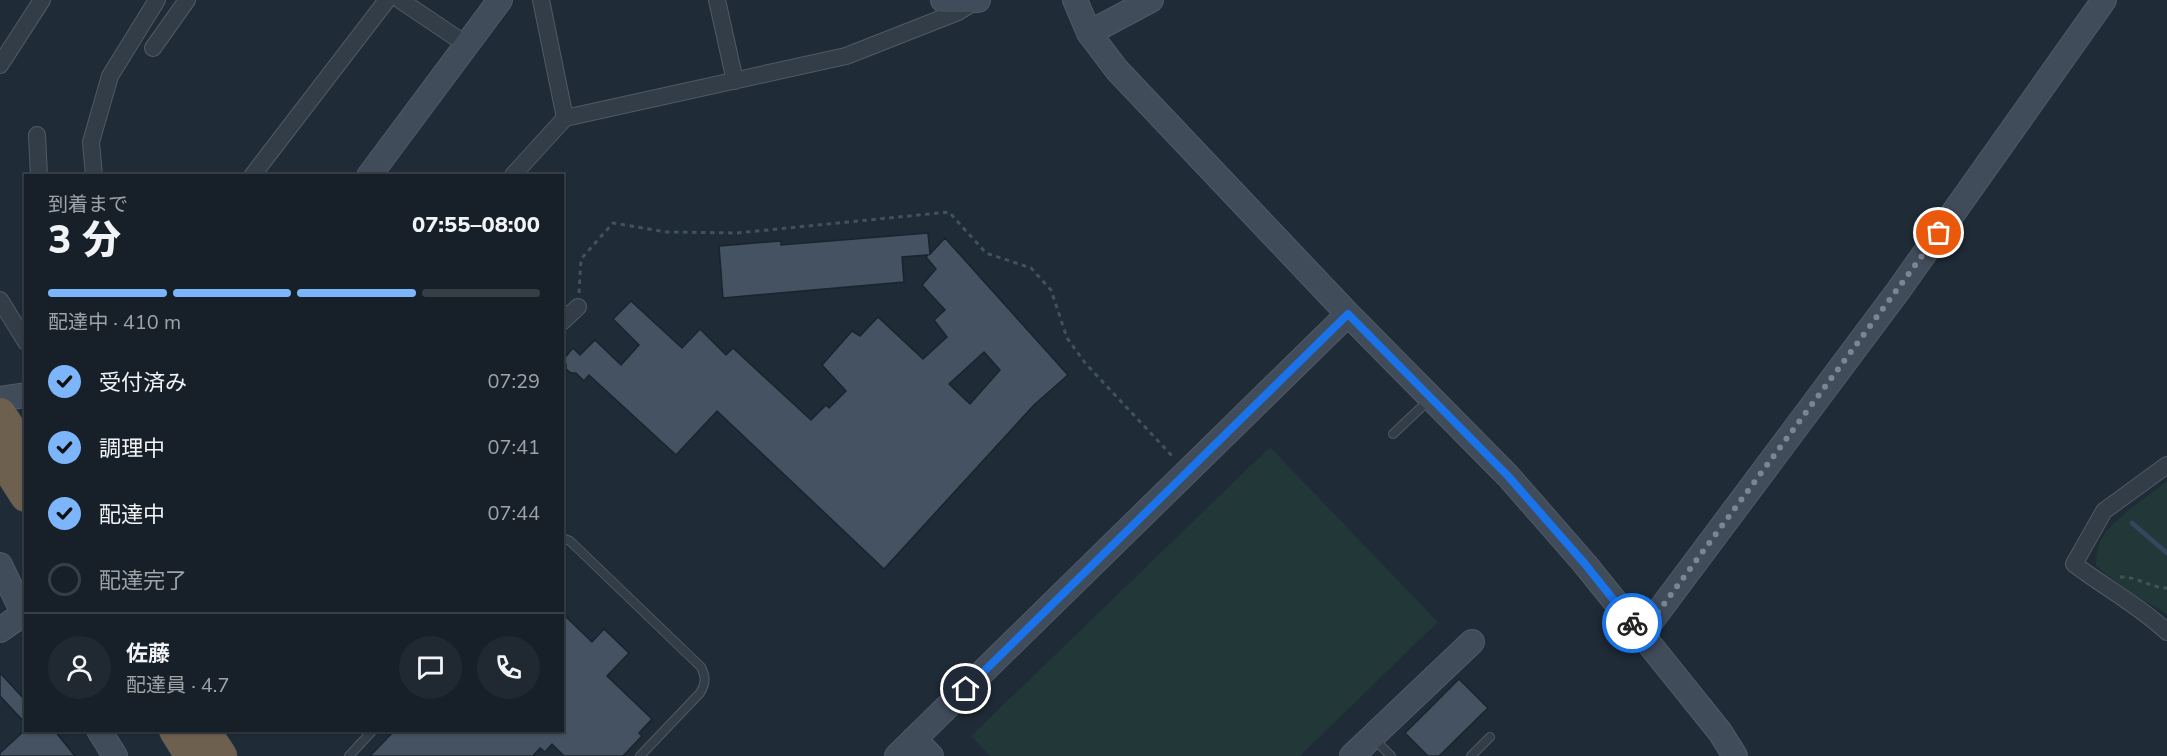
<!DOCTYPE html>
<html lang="ja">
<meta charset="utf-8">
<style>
body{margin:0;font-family:"Nunito Sans","Noto Sans JP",sans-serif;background:#202831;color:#f1f3f6;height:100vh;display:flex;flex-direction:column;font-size:22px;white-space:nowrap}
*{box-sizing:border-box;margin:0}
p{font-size:20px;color:#9ea3a8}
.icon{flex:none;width:33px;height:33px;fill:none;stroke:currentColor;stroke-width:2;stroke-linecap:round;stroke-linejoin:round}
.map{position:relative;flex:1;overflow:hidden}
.sheet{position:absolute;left:24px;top:174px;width:540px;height:558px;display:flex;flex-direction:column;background:#172029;border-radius:0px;box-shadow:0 2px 4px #0004,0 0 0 2px #363e46}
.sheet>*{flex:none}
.pin{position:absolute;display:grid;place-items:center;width:51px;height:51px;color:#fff;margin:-26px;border:3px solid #fff;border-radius:50%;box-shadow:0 2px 6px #0007}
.courier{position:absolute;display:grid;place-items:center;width:60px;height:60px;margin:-30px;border:4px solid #1a73e8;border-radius:50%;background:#fff;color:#222;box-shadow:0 2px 8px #0007}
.overview em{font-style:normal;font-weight:800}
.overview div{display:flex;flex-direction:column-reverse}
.overview{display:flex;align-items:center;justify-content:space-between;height:102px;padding:0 24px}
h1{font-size:39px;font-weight:800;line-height:45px}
.bar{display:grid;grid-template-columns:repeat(4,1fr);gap:9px 6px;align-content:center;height:72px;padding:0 24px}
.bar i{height:8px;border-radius:4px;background:#363e46}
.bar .on{background:#7cb5fa}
.bar p{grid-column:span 4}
.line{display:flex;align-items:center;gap:15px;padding:0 24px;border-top:2px solid #363e46}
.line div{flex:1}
.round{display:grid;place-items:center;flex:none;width:63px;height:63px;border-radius:32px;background:#202831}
ol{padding:0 24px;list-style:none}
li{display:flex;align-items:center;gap:18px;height:66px}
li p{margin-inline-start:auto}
li .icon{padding:6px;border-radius:50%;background:#7cb5fa;color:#111;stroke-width:4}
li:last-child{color:#9ea3a8}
li i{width:33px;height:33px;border:3px solid #363e46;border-radius:50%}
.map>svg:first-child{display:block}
.green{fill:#213738}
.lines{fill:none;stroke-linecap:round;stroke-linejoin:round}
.stream{stroke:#32485f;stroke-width:4.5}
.building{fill:#455261;stroke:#1a242e;stroke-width:1.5;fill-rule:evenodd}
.lane-casing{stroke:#505a65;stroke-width:10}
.street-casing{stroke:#505a65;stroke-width:18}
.secondary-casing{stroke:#505a65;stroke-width:26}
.highway-casing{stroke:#3d4752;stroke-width:33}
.path{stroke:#3f5456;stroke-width:3;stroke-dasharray:4.5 4.5;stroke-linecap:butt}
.lane{stroke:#333d47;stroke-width:8}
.street{stroke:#333d47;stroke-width:16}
.secondary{stroke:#414c5b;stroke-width:24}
.highway{stroke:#6e604f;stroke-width:32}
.done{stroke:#7b8693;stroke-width:6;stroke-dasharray:0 10.8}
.route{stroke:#1a73e8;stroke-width:8}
</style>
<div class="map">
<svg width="2167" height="756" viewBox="0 0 2167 756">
<rect width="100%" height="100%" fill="#1f2b37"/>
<path class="green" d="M 1270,447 L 1438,622 L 1300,756 L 990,756 L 971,736 Z
M 2167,481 L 2167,614 L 2123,588 L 2096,566 C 2096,557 2097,547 2102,538 C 2114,517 2148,497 2167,481 Z"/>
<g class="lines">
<path class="stream" d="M 2132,523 L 2167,553"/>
</g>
<path class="building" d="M 928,233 L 930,254 L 945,238 L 1068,375 L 1034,405 L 884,569 L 717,411 L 676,455 L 589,375 L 584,381 L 576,373 L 571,373 L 566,369 L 566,364 L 562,361 L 573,348 L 580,355 L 595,340 L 621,365 L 639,345 L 613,319 L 631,301 L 682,348 L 700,329 L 726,355 L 733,348 L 811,420 L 826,405 L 829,408 L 846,391 L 822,365 L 852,331 L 860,336 L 878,317 L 923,359 L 947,337 L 934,320 L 945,310 L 922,285 L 936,269 L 926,257 L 928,255 L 902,257 L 904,282 L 723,298 L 719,246 L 781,241 L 781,245 ZM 984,352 L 1000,370 L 970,404 L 949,384 Z
M 562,613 L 592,642 L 604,629 L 629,653 L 607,676 L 652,719 L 639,733 L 642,736 L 623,756 L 564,756 L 552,744 L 545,752 L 540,748 L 533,756 L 370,756 L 395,730 L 562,730 Z
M 0,673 L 26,701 L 26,724 L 0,696 Z
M 1459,679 L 1488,708 L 1439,756 L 1428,756 L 1405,733 Z
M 25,730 L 54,730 L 75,756 L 0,756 L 0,753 Z"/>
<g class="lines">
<g class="lane-casing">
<path id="lane" d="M 1393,434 L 1430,399
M 562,538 L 570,541 L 701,667 C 706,677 706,683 700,693 L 640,756
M 1374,739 L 1391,756
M 349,756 L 373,730
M 1471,756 L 1490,737"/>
</g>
<g class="street-casing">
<path id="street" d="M 400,0 L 467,45
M 541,0 L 565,118 L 846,56 L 958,12 L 976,1
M 717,0 L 735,81
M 153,48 L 187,0
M 0,65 L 42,0
M 37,135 L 39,176
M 513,175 L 565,118
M 94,176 L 91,142 L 110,76 L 157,0
M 252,176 L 387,0
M 0,300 L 26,342
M 562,322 L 578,307
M 2167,465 L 2104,511 L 2074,564 C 2104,587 2140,606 2167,632"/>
</g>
<g class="secondary-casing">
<path id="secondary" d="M 943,0 L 978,0
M 1075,0 L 1089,33 L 1117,70 L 1348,314 L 1508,476 L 1585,564 L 1720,732 L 1735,756
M 1089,33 L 1151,0
M 369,176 L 500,0
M 0,399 L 26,395
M 0,565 L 26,619
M 0,630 L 26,612
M 1641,635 L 1898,291 L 2104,0
M 99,730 L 115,756
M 914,739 L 931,756
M 897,756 L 1348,314
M 1352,756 L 1472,642"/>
</g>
<g class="highway-casing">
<path id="highway" d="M 0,414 L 26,454
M 0,455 L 26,496
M 175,730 L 191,756
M 204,730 L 221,756"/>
</g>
<path class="path" d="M 579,293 L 581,259 L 613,223 L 666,232 L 737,233 L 949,212 L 986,253 L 1031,268 L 1051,290 L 1067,338 L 1086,364 L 1174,458
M 2120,577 C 2137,576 2150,588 2167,588"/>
<use href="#lane" class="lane"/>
<use href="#street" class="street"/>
<use href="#secondary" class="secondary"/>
<use href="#highway" class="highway"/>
</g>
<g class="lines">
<path class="done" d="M 1632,623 L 1641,635 L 1939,233"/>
<path class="route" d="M 966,689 L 1348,314 L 1508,476 L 1585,564 L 1632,623"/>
</g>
</svg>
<div class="pin" style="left:1939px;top:233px;background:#ea580c"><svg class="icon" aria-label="bag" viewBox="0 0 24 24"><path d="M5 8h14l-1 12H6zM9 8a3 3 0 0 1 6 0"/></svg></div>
<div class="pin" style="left:966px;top:689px;background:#1f2937"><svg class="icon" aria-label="home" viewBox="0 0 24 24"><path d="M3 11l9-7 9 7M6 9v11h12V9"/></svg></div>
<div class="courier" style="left:1632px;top:623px"><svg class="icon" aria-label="bike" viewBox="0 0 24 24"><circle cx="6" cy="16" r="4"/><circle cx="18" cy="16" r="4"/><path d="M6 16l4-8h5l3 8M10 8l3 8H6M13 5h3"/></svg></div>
<section class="sheet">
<div class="overview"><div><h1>3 分</h1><p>到着まで</p></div><em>07:55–08:00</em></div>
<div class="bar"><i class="on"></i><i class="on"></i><i class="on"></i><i></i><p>配達中 · 410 m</p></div>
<ol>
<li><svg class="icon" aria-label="check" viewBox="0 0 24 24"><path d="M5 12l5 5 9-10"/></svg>受付済み<p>07:29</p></li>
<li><svg class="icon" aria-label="check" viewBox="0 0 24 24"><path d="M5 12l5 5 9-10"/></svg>調理中<p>07:41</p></li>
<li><svg class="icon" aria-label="check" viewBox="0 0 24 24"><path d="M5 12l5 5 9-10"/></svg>配達中<p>07:44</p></li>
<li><i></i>配達完了</li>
</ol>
<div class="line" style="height:108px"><a class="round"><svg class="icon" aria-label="person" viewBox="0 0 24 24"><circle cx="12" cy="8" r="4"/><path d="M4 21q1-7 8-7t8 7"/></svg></a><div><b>佐藤</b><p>配達員 · 4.7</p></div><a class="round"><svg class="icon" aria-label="chat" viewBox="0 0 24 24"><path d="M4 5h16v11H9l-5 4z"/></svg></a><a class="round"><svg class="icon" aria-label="phone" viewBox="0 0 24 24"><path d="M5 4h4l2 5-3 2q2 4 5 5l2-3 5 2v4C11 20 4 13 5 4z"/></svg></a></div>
</section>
</div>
